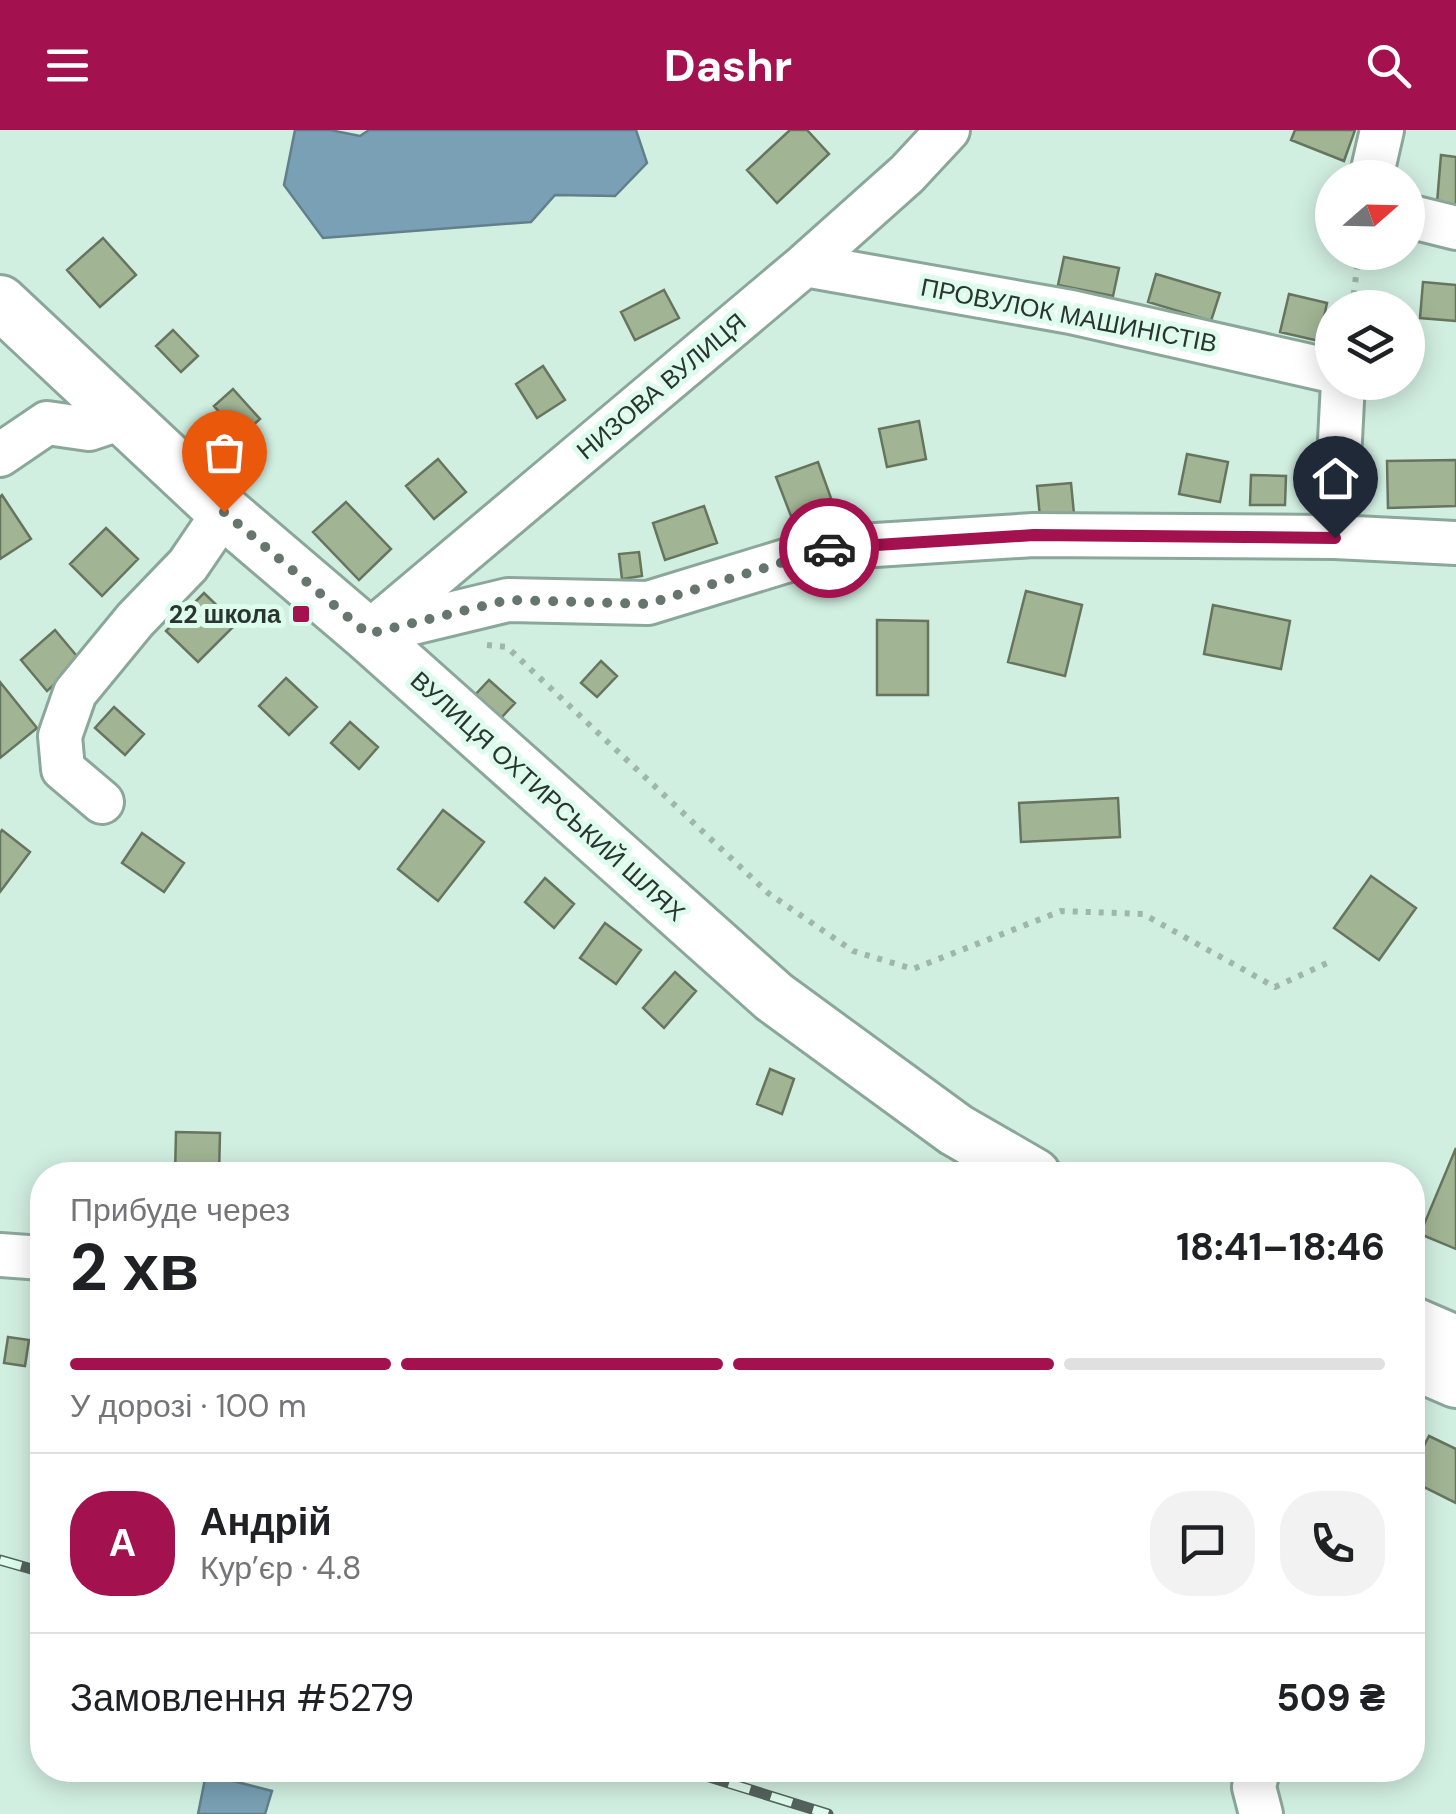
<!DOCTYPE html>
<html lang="uk">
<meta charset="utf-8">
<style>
body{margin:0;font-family:"DM Sans",sans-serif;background:#f2f2f2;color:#202124;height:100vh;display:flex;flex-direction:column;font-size:38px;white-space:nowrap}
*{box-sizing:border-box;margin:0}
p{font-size:32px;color:#757577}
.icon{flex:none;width:55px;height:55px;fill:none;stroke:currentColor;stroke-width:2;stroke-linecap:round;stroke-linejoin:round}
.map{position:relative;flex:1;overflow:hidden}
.side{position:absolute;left:30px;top:1032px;width:1395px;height:620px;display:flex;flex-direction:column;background:#fff;border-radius:40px;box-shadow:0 5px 25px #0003}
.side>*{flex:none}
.needle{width:65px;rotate:70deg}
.buttons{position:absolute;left:1315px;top:30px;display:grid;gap:20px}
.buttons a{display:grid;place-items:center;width:110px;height:110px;border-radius:50%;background:#fff;box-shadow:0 5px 25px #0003;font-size:50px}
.pin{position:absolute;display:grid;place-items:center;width:85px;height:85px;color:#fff;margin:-102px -42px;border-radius:50% 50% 50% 0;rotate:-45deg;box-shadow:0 0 10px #0007}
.pin .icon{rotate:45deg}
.courier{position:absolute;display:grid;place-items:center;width:100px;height:100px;margin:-50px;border:8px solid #a4114f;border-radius:50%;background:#fff;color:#222;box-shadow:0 2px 12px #0007}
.headline em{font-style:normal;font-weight:700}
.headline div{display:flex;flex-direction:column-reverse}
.headline{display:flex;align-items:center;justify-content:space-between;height:170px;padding:0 40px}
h1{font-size:65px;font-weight:700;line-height:75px}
.bar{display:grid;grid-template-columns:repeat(4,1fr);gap:15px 10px;align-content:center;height:120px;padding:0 40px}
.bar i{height:12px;border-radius:8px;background:#e0e0e0}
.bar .selected{background:#a4114f}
.bar p{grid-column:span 4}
.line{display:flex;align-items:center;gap:25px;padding:0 40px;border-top:2px solid #e0e0e0}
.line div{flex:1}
.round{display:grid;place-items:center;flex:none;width:105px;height:105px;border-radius:40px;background:#f2f2f2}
header{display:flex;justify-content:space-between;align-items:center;height:130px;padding:0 40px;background:#a4114f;color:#fff;font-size:45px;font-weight:700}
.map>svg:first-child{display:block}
.water{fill:#79a0b4;stroke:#61808c;stroke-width:2.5}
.building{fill:#a1b594;stroke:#67745e;stroke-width:2.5}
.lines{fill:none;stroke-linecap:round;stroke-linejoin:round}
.minor-casing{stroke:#8ba79a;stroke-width:48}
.major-casing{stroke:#8ba79a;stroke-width:58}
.path{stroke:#9eb6ab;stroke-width:6;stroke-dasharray:5 8;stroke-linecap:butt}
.minor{stroke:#fff;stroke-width:42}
.major{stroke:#fff;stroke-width:52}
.rail-casing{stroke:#53635b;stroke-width:11}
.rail{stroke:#defcee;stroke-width:8;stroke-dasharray:22;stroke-linecap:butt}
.done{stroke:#64766e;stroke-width:10;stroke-dasharray:0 18}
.route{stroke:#a4114f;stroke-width:12}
.poi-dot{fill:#a4114f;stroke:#defcee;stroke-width:4}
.labels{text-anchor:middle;stroke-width:10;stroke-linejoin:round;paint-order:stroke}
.street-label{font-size:25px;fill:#2a3530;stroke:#defcee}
.poi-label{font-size:25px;font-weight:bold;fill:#2a3530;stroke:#defcee;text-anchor:end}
</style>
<header><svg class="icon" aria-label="menu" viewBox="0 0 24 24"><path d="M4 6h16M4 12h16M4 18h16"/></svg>Dashr<svg class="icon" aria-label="search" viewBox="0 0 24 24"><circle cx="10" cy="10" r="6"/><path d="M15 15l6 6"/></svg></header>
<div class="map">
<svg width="1456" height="1684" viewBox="0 0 1456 1684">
<rect width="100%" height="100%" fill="#d1efe1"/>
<path class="water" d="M 295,0 L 330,0 L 360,6 L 369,0 L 636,0 L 647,33 L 615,66 L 555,65 L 531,92 L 323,108 L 284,55 Z
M 206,1644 L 272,1661 L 265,1684 L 198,1684 Z"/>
<path class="building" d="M 790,0 L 807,0 L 829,24 L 777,73 L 747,40 Z
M 1295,0 L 1355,0 L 1344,31 L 1291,10 Z
M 1441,25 L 1456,27 L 1456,75 L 1437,73 Z
M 103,108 L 136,145 L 100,177 L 67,140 Z
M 1064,127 L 1119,138 L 1113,166 L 1058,155 Z
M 1156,144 L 1220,163 L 1211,191 L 1148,172 Z
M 1423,152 L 1456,155 L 1456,191 L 1420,188 Z
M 664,160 L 679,188 L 635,210 L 621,182 Z
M 1289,164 L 1327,173 L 1319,211 L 1280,202 Z
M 173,200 L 198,226 L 181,242 L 156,216 Z
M 543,236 L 565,270 L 537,288 L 516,254 Z
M 233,259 L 260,289 L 241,306 L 214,276 Z
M 919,291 L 926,329 L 887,337 L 879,299 Z
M 1187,324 L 1228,332 L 1220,372 L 1179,364 Z
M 438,329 L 466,362 L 434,389 L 406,356 Z
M 1456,330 L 1456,376 L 1388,378 L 1387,331 Z
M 818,332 L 832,371 L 791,386 L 776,347 Z
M 1251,345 L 1286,346 L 1285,375 L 1250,375 Z
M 1071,353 L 1074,384 L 1040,387 L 1037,356 Z
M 2,365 L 31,409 L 0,429 L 0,367 Z
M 346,372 L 391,419 L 359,450 L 313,402 Z
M 704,376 L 717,413 L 665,430 L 653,393 Z
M 106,398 L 138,429 L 102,466 L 70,434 Z
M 639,422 L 642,446 L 622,449 L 619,424 Z
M 1026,461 L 1082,475 L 1065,546 L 1008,532 Z
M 204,463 L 236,494 L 198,532 L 166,501 Z
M 1213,475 L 1290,491 L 1281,539 L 1204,524 Z
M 877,490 L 928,491 L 928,565 L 877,565 Z
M 55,500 L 81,531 L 47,561 L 21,530 Z
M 601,531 L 617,546 L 597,567 L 581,553 Z
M 286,548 L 317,577 L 289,605 L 259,576 Z
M 489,550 L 515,573 L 501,588 L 475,565 Z
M 0,552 L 37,598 L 0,628 Z
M 114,577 L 144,604 L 125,625 L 95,598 Z
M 350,592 L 378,617 L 359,639 L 331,613 Z
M 1118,668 L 1120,707 L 1021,712 L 1019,673 Z
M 443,680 L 484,712 L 438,771 L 398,739 Z
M 2,700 L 30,722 L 0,762 L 0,703 Z
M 142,703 L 184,733 L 164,762 L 122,733 Z
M 1371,746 L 1416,778 L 1379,830 L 1334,798 Z
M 545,748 L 574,774 L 554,798 L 525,772 Z
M 605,793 L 641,820 L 616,854 L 580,828 Z
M 675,842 L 696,861 L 664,898 L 643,878 Z
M 770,939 L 794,949 L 782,984 L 757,974 Z
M 176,1002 L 220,1003 L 219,1045 L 175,1045 Z
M 1456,1018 L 1456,1119 L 1420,1104 Z
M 8,1207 L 29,1210 L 25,1236 L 4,1233 Z
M 1429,1306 L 1456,1319 L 1456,1373 L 1412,1351 L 1412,1339 Z"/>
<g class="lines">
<g class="minor-casing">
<path id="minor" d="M 1371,48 L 1382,0
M 1408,86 L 1456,98
M 805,135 L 1071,182 L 1332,241
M 0,325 L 47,293 L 89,299 L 122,288
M 1335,407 L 1343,252
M 375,497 L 805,135 L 907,44 L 948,0
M 367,504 L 508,470 L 648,473 L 828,418 L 1034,405 L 1335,407 L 1456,413
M 102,672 L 63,639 L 60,606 L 75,563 L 135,490 L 188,435 L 224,382
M 0,1125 L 42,1128
M 1412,1188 L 1456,1207
M 1258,1640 L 1254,1657 L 1261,1684"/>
</g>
<g class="major-casing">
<path id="major" d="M 0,172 L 224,382 L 367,504 L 774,867 L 956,1000 L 1034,1045
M 1412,1232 L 1456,1251"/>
</g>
<path class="path" d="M 1352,178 L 1359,122
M 487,515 L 507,517 L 768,763 L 853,821 L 913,839 L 1061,781 L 1143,784 L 1275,857 L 1327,833"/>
<use href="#minor" class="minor"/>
<use href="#major" class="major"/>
<g class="rail-casing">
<path id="rail" d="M 0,1430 L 42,1442
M 687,1640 L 828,1684"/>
</g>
<use href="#rail" class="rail"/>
</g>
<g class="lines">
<path class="done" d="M 224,382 L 368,504 L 508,470 L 648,474 L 829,418"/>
<path class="route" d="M 829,418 L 1034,405 L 1335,408"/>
</g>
<rect class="poi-dot" x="291" y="474" width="20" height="20" rx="5"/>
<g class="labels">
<g class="street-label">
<text transform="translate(1069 185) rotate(11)" y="9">ПРОВУЛОК МАШИНІСТІВ</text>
<text transform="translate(661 256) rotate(-40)" y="9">НИЗОВА ВУЛИЦЯ</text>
<text transform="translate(548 666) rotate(42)" y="9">ВУЛИЦЯ ОХТИРСЬКИЙ ШЛЯХ</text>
</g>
<g class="poi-label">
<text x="281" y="493">22 школа</text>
</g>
</g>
</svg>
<div class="buttons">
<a><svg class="needle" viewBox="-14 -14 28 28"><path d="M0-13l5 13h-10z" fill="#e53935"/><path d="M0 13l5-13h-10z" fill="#757577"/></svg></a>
<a><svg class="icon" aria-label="layers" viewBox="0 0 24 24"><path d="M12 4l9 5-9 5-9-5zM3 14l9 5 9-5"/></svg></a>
</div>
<div class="pin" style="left:224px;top:382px;background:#ea580c"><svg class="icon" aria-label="bag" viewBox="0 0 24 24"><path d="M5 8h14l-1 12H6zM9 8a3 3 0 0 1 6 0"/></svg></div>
<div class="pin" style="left:1335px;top:408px;background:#1f2937"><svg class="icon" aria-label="home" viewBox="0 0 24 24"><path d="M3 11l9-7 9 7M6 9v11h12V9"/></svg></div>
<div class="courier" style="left:829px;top:418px"><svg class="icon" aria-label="car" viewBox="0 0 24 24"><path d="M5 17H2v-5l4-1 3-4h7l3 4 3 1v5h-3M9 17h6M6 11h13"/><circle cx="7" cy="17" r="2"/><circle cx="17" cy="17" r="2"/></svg></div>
<section class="side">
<div class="headline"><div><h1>2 хв</h1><p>Прибуде через</p></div><em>18:41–18:46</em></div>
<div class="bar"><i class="selected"></i><i class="selected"></i><i class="selected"></i><i></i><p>У дорозі · 100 m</p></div>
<div class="line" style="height:180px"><b class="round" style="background:#a4114f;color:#fff">А</b><div><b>Андрій</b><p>Кур’єр · 4.8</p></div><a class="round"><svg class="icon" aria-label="chat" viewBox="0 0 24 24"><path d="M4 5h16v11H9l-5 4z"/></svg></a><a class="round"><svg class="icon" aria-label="phone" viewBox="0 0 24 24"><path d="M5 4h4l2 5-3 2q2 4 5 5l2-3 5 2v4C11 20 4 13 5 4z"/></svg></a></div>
<div class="line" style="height:130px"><div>Замовлення #5279</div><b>509 ₴</b></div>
</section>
</div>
